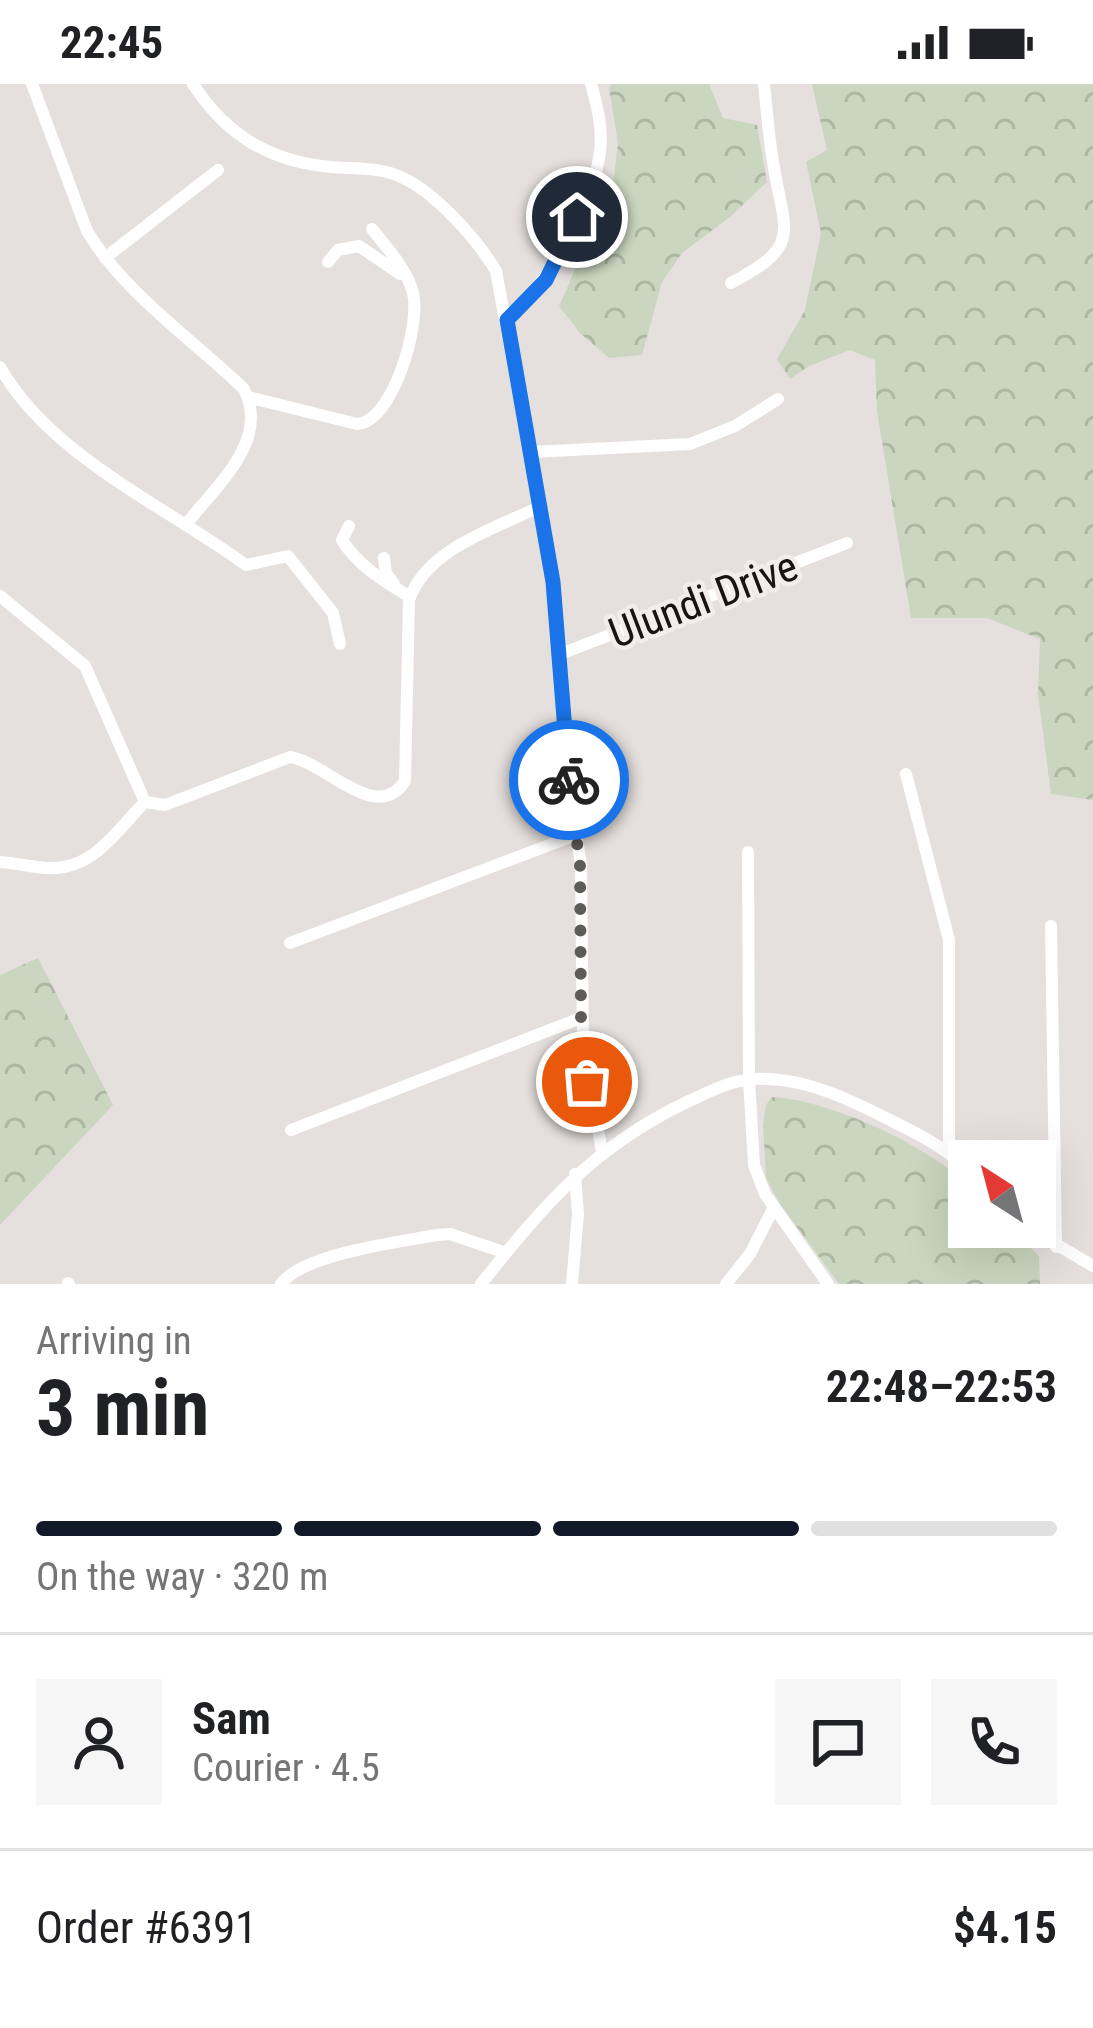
<!DOCTYPE html>
<meta charset="utf-8">
<style>
body{margin:0;font-family:"Roboto Condensed",sans-serif;background:#f6f6f6;color:#202124;height:100vh;display:flex;flex-direction:column;font-size:45px;white-space:nowrap}
*{box-sizing:border-box;margin:0}
p{font-size:39px;color:#757577}
.icon{flex:none;width:66px;height:66px;fill:none;stroke:currentColor;stroke-width:2;stroke-linecap:round;stroke-linejoin:round}
.map{position:relative;height:1200px;overflow:hidden}
.sheet{display:flex;flex-direction:column;background:#fff;flex:1}
.sheet>*{flex:none}
.needle{width:78px;rotate:324deg}
.buttons{position:absolute;left:948px;top:1056px;display:grid;gap:24px}
.buttons a{display:grid;place-items:center;width:108px;height:108px;border-radius:0px;background:#fff;box-shadow:0 12px 48px #0002;font-size:60px}
.pin{position:absolute;display:grid;place-items:center;width:102px;height:102px;color:#fff;margin:-51px;border:6px solid #fff;border-radius:50%;box-shadow:0 3px 12px #0007}
.courier{position:absolute;display:grid;place-items:center;width:120px;height:120px;margin:-60px;border:9px solid #1a73e8;border-radius:50%;background:#fff;color:#222;box-shadow:0 3px 15px #0007}
.summary em{font-style:normal;font-weight:700}
.summary div{display:flex;flex-direction:column-reverse}
.summary{display:flex;align-items:center;justify-content:space-between;height:204px;padding:0 36px}
h1{font-size:78px;font-weight:700;line-height:90px}
.bar{display:grid;grid-template-columns:repeat(4,1fr);gap:18px 12px;align-content:center;height:144px;padding:0 36px}
.bar i{height:15px;border-radius:9px;background:#e0e0e0}
.bar .active{background:#111827}
.bar p{grid-column:span 4}
.line{display:flex;align-items:center;gap:30px;padding:0 36px;border-top:3px solid #e0e0e0}
.line div{flex:1}
.round{display:grid;place-items:center;flex:none;width:126px;height:126px;border-radius:0px;background:#f6f6f6}
.status{display:flex;justify-content:space-between;align-items:center;height:84px;padding:0 60px;background:#fff;direction:ltr}
.status svg{height:33px;fill:currentColor}
.map>svg:first-child{display:block}
.forest{fill:url(#forest-crowns)}
.lines{fill:none;stroke-linecap:round;stroke-linejoin:round}
.minor{stroke:#fff;stroke-width:12}
.done{stroke:#5e5c5b;stroke-width:12;stroke-dasharray:0 21.6}
.route{stroke:#1a73e8;stroke-width:15}
.labels{text-anchor:middle;stroke-width:9;stroke-linejoin:round;paint-order:stroke}
.street-label{font-size:42px;fill:#161514;stroke:#f2edeb}
</style>
<div class="status"><b>22:45</b><svg viewBox="0 0 49 12"><path d="M0 12V9h3v3zM5 12V6h3v6zM10 12V3h3v9zM15 12V0h3v12zM26 1h20v11H26zM47 4h2v5h-2z"/></svg></div>
<div class="map">
<svg width="1093" height="1200" viewBox="0 0 1093 1200">
<defs>
<pattern id="forest-crowns" width="20" height="18" patternUnits="userSpaceOnUse" patternTransform="scale(3)"><rect width="20" height="18" fill="#cad6bf"/><path d="M2 6a3 3 0 1 1 6 0M12 15a3 3 0 1 1 6 0" fill="none" stroke="#adb7a3"/></pattern>
</defs>
<rect width="100%" height="100%" fill="#e5e0de"/>
<path class="forest" d="M 612,0 L 709,0 L 723,34 L 757,41 L 767,98 L 730,133 L 682,169 L 662,198 L 642,271 L 609,274 L 580,249 L 559,222 L 613,100 L 618,59 L 609,4 Z
M 812,0 L 1093,0 L 1093,716 L 1051,710 L 1038,610 L 1040,555 L 987,534 L 911,534 L 877,327 L 875,276 L 850,266 L 809,282 L 790,295 L 777,275 L 805,226 L 821,149 L 806,78 L 827,66 Z
M 38,874 L 113,1021 L 0,1141 L 0,891 Z
M 772,1013 C 830,1016 927,1061 969,1102 L 969,1143 L 1010,1143 L 1039,1172 L 1040,1200 L 839,1200 L 780,1120 L 766,1094 L 763,1041 L 766,1021 Z"/>
<g class="lines">
<path class="minor" d="M 32,0 L 87,147 C 125,210 191,254 244,305 C 270,356 218,400 188,438
M 193,0 C 226,51 270,78 331,83 C 353,85 375,83 396,91 C 432,104 477,155 496,187 L 553,498 L 570,708 L 581,781 L 583,958 L 602,1068
M 105,174 L 218,86
M 328,178 L 338,166 L 359,162 L 400,190
M 731,199 C 802,162 785,149 774,84 C 769,57 767,28 764,0
M 507,236 C 548,199 589,130 599,74 C 604,50 598,24 591,0
M 0,283 C 49,371 165,422 246,481 L 288,472 L 333,529 L 340,560
M 248,313 L 357,340 C 393,338 421,240 413,209 C 407,185 387,164 372,145
M 531,368 L 690,360 L 735,342 L 778,315
M 349,442 L 342,456 C 358,482 384,497 410,513
M 384,474 L 386,489 L 394,500
M 0,512 L 85,582 L 145,718 L 165,721 L 290,673 C 327,679 377,741 405,697 L 409,516 C 427,464 495,445 541,422
M 558,571 L 847,459
M 906,690 L 949,856 L 949,1067
M 748,768 L 749,995 L 754,1081 L 765,1110 L 828,1200
M 0,778 C 16,779 31,783 47,784 C 93,787 116,747 145,718
M 1051,842 L 1056,1163
M 290,859 L 576,751
M 291,1046 L 581,934
M 1027,1143 L 1093,1182
M 68,1199 L 69,1200
M 281,1200 C 302,1170 400,1158 437,1151 L 450,1150 L 506,1169
M 481,1200 C 543,1122 593,1063 685,1019 C 707,1009 730,996 754,995 C 798,993 838,1010 876,1029 C 910,1046 942,1060 969,1087
M 572,1200 L 578,1130 L 575,1090
M 726,1200 L 750,1170 L 774,1123"/>
</g>
<g class="lines">
<path class="done" d="M 569,696 L 580,781 L 581,934 L 587,998"/>
<path class="route" d="M 569,696 L 553,498 L 507,236 L 546,196 L 577,133"/>
</g>
<g class="labels">
<g class="street-label">
<text transform="translate(703 515) rotate(-21)" y="15">Ulundi Drive</text>
</g>
</g>
</svg>
<div class="buttons">
<a><svg class="needle" viewBox="-14 -14 28 28"><path d="M0-13l5 13h-10z" fill="#e53935"/><path d="M0 13l5-13h-10z" fill="#757577"/></svg></a>
</div>
<div class="pin" style="left:587px;top:998px;background:#ea580c"><svg class="icon" aria-label="bag" viewBox="0 0 24 24"><path d="M5 8h14l-1 12H6zM9 8a3 3 0 0 1 6 0"/></svg></div>
<div class="pin" style="left:577px;top:133px;background:#1f2937"><svg class="icon" aria-label="home" viewBox="0 0 24 24"><path d="M3 11l9-7 9 7M6 9v11h12V9"/></svg></div>
<div class="courier" style="left:569px;top:696px"><svg class="icon" aria-label="bike" viewBox="0 0 24 24"><circle cx="6" cy="16" r="4"/><circle cx="18" cy="16" r="4"/><path d="M6 16l4-8h5l3 8M10 8l3 8H6M13 5h3"/></svg></div>
</div>
<section class="sheet">
<div class="summary"><div><h1>3 min</h1><p>Arriving in</p></div><em>22:48–22:53</em></div>
<div class="bar"><i class="active"></i><i class="active"></i><i class="active"></i><i></i><p>On the way · 320 m</p></div>
<div class="line" style="height:216px"><a class="round"><svg class="icon" aria-label="person" viewBox="0 0 24 24"><circle cx="12" cy="8" r="4"/><path d="M4 21q1-7 8-7t8 7"/></svg></a><div><b>Sam</b><p>Courier · 4.5</p></div><a class="round"><svg class="icon" aria-label="chat" viewBox="0 0 24 24"><path d="M4 5h16v11H9l-5 4z"/></svg></a><a class="round"><svg class="icon" aria-label="phone" viewBox="0 0 24 24"><path d="M5 4h4l2 5-3 2q2 4 5 5l2-3 5 2v4C11 20 4 13 5 4z"/></svg></a></div>
<div class="line" style="height:156px"><div>Order #6391</div><b>$4.15</b></div>
</section>
